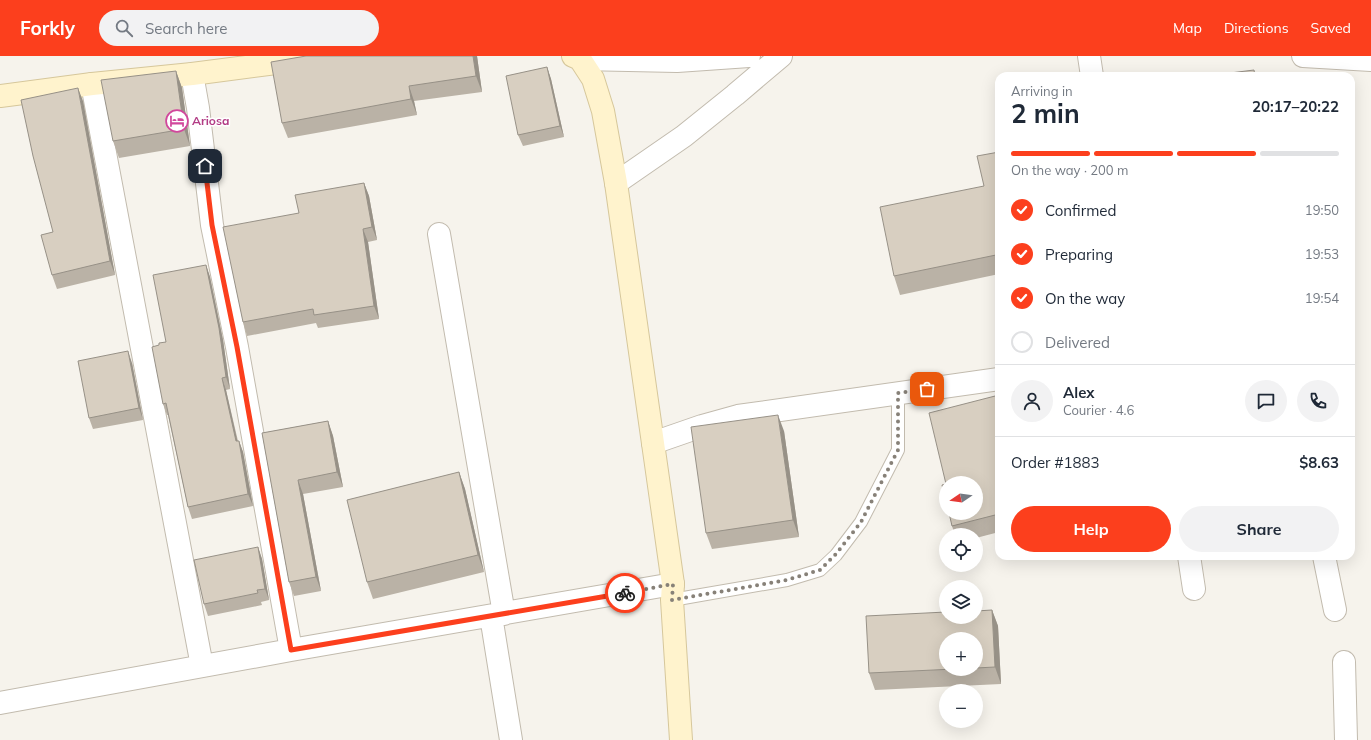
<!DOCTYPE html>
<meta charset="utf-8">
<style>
body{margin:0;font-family:Mulish,sans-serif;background:#f2f2f3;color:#1f2937;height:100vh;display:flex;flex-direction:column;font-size:15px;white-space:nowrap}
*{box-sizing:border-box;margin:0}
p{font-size:13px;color:#747a83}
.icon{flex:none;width:22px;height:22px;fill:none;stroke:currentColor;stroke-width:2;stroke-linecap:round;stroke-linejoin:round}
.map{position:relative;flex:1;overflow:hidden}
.panel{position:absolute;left:995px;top:16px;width:360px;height:488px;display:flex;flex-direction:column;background:#fff;border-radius:12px;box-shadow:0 4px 16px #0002}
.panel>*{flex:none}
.needle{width:26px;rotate:257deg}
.buttons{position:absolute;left:939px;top:420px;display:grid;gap:8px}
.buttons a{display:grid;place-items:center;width:44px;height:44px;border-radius:50%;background:#fff;box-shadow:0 4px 16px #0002;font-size:20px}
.pin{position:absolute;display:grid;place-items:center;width:34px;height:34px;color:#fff;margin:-17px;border-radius:8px;box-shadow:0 2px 6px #0006}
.courier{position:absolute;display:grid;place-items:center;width:40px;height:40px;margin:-20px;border:3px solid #fc3f1d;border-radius:50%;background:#fff;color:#222;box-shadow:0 1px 5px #0007}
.overview em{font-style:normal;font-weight:700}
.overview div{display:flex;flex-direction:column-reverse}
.overview{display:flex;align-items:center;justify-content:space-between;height:68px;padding:0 16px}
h1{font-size:26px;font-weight:700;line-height:30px}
.bar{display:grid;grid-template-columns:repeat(4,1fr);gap:6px 4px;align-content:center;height:48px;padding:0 16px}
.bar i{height:5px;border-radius:3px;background:#e0e1e3}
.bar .active{background:#fc3f1d}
.bar p{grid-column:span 4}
.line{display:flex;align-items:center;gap:10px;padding:0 16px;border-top:1px solid #e0e1e3}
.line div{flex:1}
.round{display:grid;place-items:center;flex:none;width:42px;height:42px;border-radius:21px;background:#f2f2f3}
ol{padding:0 16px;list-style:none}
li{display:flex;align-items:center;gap:12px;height:44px}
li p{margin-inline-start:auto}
li .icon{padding:4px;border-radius:50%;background:#fc3f1d;color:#fff;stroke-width:4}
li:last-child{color:#747a83}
li i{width:22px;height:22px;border:2px solid #e0e1e3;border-radius:50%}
.button{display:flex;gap:8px;margin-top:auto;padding:8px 16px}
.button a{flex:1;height:46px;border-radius:24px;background:#fc3f1d;color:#fff;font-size:16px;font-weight:700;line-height:46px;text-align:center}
.button a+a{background:#f2f2f3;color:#1f2937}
header{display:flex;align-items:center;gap:24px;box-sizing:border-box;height:56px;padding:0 20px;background:#fc3f1d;color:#fff}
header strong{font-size:19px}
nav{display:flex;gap:22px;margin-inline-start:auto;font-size:14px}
.search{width:280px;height:36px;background:#f2f2f3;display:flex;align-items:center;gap:10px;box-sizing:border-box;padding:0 14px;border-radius:22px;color:#747a83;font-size:15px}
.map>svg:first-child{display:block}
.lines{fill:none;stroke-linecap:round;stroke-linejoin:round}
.lane-casing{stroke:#c2bbae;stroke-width:14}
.street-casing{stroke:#c2bbae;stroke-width:24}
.secondary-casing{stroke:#d6c79b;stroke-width:24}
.lane{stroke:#fff;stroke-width:12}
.street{stroke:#fff;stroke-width:22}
.secondary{stroke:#fff3cd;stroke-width:22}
.wall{fill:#bab2a6;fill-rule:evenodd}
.shaded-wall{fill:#979187}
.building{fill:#d8cfc1;stroke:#979187}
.done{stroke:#878178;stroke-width:4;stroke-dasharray:0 7.2}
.route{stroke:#fc3f1d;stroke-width:5}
.labels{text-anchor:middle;stroke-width:3;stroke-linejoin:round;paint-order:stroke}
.hotel-label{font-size:12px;font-weight:bold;fill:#b23c85;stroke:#fff;text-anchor:start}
</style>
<header>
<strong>Forkly</strong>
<div class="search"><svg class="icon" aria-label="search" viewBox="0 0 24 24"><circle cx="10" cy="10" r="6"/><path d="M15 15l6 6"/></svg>Search here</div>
<nav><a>Map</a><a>Directions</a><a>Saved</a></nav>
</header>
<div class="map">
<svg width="1371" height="684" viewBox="0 0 1371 684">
<rect width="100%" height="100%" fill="#f6f3ec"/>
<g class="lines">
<g class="lane-casing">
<path id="lane" d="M 672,544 L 787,524 L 820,514 L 836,499 L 861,466 L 898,394 L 898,337"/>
</g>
<g class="street-casing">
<path id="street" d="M 1089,0 L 1092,20
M 1303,0 L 1371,4
M 580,3 L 677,5 L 749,0
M 192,18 L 198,52 L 212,169 L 237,291 L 291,594
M 92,28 L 202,610
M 616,127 L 684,80 L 735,39 L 781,0
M 439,178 L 504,558
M 653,387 L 702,370 L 738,360 L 999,323
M 1189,500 L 1194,533
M 1324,500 L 1335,554
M 491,560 L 511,684
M 1344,606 L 1346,684
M 0,647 L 291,594 L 673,528"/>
</g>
<g class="secondary-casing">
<path id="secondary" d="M 573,0 L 580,3 L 593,23 L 603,55 L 616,127 L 673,528 L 672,544 L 681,684
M 0,40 L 92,28 L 192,18 L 331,0"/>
</g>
<use href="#lane" class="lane"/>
<use href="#street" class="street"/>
<use href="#secondary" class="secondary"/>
</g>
<path class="wall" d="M 306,0 L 477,0 L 482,36 L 414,45 L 417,59 L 288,82 L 282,67 Z
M 547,11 L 551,23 L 564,81 L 523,90 L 518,79 Z
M 176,15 L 182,32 L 190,90 L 119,102 L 113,85 Z
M 83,45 L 115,219 L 57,233 L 52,219 L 53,176 Z
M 999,96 L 999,218 L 900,239 L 894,220 L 984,130 Z
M 364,127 L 369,140 L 377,184 L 368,186 L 379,263 L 318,272 L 316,267 L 247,280 L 243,266 L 299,157 Z
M 206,209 L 210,221 L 223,284 L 230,333 L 226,334 L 238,385 L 239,385 L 243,396 L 253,450 L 192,463 L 188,451 L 168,359 L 167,359 L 163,348 L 159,289 L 166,286 Z
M 132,307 L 143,364 L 93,373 L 89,362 Z
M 999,339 L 999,476 L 976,482 L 976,479 L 955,479 L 952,470 Z
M 328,365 L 333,380 L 343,431 L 303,438 L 321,535 L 294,540 L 289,526 L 262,377 Z
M 784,375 L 799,481 L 712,493 L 706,477 Z
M 459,416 L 465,433 L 484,516 L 373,543 L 367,526 Z
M 258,491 L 262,503 L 269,544 L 261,546 L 262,549 L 208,560 L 204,548 Z
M 992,554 L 998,570 L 1001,628 L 875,634 L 869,617 ZM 976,583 L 976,613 L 946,613 Z"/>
<path class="shaded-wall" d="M 473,0 L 477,0 L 482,36 L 476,20 Z
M 547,11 L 551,23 L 564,81 L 560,70 Z
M 176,15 L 182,32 L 190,90 L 184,73 Z
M 409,30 L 414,45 L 417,59 L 411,43 Z
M 78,32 L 83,45 L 115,219 L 110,205 Z
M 364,127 L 369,140 L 377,184 L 372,171 Z
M 363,173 L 368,186 L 379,263 L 374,250 Z
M 206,209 L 210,221 L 223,284 L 230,333 L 226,321 Z
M 128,295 L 132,307 L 143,364 L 139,352 Z
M 222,322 L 226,334 L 240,397 L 236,385 Z
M 778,359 L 784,375 L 799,481 L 793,464 Z
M 328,365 L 333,380 L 343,431 L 337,416 Z
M 239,385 L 243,396 L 253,450 L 248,438 Z
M 459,416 L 465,433 L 484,516 L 478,499 Z
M 298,424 L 303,438 L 321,535 L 316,521 Z
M 258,491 L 262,503 L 269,544 L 265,533 Z
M 992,554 L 998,570 L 1001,628 L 995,611 Z"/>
<path class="building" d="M 306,0 L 473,0 L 476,20 L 409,30 L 411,43 L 282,67 L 271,6 Z
M 547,11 L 560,70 L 518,79 L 506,20 Z
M 1254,14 L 1255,20 L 1206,20 Z
M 176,15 L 184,73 L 113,85 L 101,24 Z
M 78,32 L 110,205 L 52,219 L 41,179 L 53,176 L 33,100 L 21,44 Z
M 999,96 L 999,212 L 996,199 L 894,220 L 880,151 L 984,130 L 977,100 Z
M 364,127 L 372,171 L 363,173 L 374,250 L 314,259 L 313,253 L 243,266 L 223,171 L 299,157 L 295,139 Z
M 206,209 L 219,272 L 226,321 L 222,322 L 236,385 L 239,385 L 248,438 L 188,451 L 166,347 L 163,348 L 152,291 L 159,289 L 159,287 L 166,286 L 153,219 Z
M 128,295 L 139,352 L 89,362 L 78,305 Z
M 999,339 L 999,458 L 952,470 L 949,457 L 976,457 L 976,427 L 946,427 L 946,447 L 942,429 L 946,428 L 929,357 Z
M 778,359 L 793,464 L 706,477 L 691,371 Z
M 328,365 L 337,416 L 298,424 L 316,521 L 289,526 L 262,377 Z
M 459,416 L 478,499 L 367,526 L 347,444 Z
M 258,491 L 265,533 L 257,534 L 258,537 L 204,548 L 194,504 Z
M 992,554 L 995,611 L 976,612 L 976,583 L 946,583 L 946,613 L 955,613 L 869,617 L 866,560 L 946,556 L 946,561 L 976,561 L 976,555 Z"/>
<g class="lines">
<path class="done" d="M 625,537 L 673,528 L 672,544 L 787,524 L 820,514 L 836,498 L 861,466 L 898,394 L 898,337 L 927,333"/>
<path class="route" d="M 205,110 L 212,169 L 237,291 L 291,594 L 625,537"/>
</g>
<defs>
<g id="hotel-ring" transform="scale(1.15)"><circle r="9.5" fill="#fff" stroke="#d1479c" stroke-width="1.5"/><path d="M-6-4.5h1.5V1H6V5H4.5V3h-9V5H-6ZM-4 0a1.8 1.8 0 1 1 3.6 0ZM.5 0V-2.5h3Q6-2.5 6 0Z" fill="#d1479c"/></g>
</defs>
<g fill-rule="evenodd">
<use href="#hotel-ring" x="177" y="65"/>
</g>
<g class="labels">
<g class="hotel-label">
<text x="192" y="69">Ariosa</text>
</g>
</g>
</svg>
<div class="buttons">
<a><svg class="needle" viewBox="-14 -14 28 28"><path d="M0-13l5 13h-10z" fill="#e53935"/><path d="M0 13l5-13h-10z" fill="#747a83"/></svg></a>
<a><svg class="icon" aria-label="locate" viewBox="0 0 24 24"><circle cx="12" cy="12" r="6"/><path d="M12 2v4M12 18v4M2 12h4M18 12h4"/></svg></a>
<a><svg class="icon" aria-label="layers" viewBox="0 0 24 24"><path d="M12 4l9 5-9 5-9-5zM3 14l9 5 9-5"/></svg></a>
<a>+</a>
<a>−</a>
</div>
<div class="pin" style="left:927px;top:333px;background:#ea580c"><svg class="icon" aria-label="bag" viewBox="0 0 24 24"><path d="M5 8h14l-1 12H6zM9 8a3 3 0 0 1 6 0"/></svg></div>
<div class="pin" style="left:205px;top:110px;background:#1f2937"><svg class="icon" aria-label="home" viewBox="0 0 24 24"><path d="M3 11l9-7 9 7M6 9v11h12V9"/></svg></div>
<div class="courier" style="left:625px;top:537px"><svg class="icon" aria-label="bike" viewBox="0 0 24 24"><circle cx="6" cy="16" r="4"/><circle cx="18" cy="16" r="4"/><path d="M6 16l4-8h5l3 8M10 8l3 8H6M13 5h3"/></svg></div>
<section class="panel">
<div class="overview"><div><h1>2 min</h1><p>Arriving in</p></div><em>20:17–20:22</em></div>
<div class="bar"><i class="active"></i><i class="active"></i><i class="active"></i><i></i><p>On the way · 200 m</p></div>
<ol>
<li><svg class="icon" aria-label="check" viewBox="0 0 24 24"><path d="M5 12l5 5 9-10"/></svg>Confirmed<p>19:50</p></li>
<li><svg class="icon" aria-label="check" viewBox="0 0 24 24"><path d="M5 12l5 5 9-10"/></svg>Preparing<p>19:53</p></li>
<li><svg class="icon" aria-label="check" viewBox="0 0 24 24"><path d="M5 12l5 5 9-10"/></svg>On the way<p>19:54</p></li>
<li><i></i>Delivered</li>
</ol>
<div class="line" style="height:72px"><a class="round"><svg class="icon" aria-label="person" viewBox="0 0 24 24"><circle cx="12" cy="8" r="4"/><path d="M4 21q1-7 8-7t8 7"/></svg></a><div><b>Alex</b><p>Courier · 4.6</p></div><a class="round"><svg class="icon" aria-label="chat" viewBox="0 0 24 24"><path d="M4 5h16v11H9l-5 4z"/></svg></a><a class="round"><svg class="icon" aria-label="phone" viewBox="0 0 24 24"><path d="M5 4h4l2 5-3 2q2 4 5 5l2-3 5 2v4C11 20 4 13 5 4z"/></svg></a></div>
<div class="line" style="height:52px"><div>Order #1883</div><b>$8.63</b></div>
<div class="button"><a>Help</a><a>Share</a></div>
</section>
</div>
